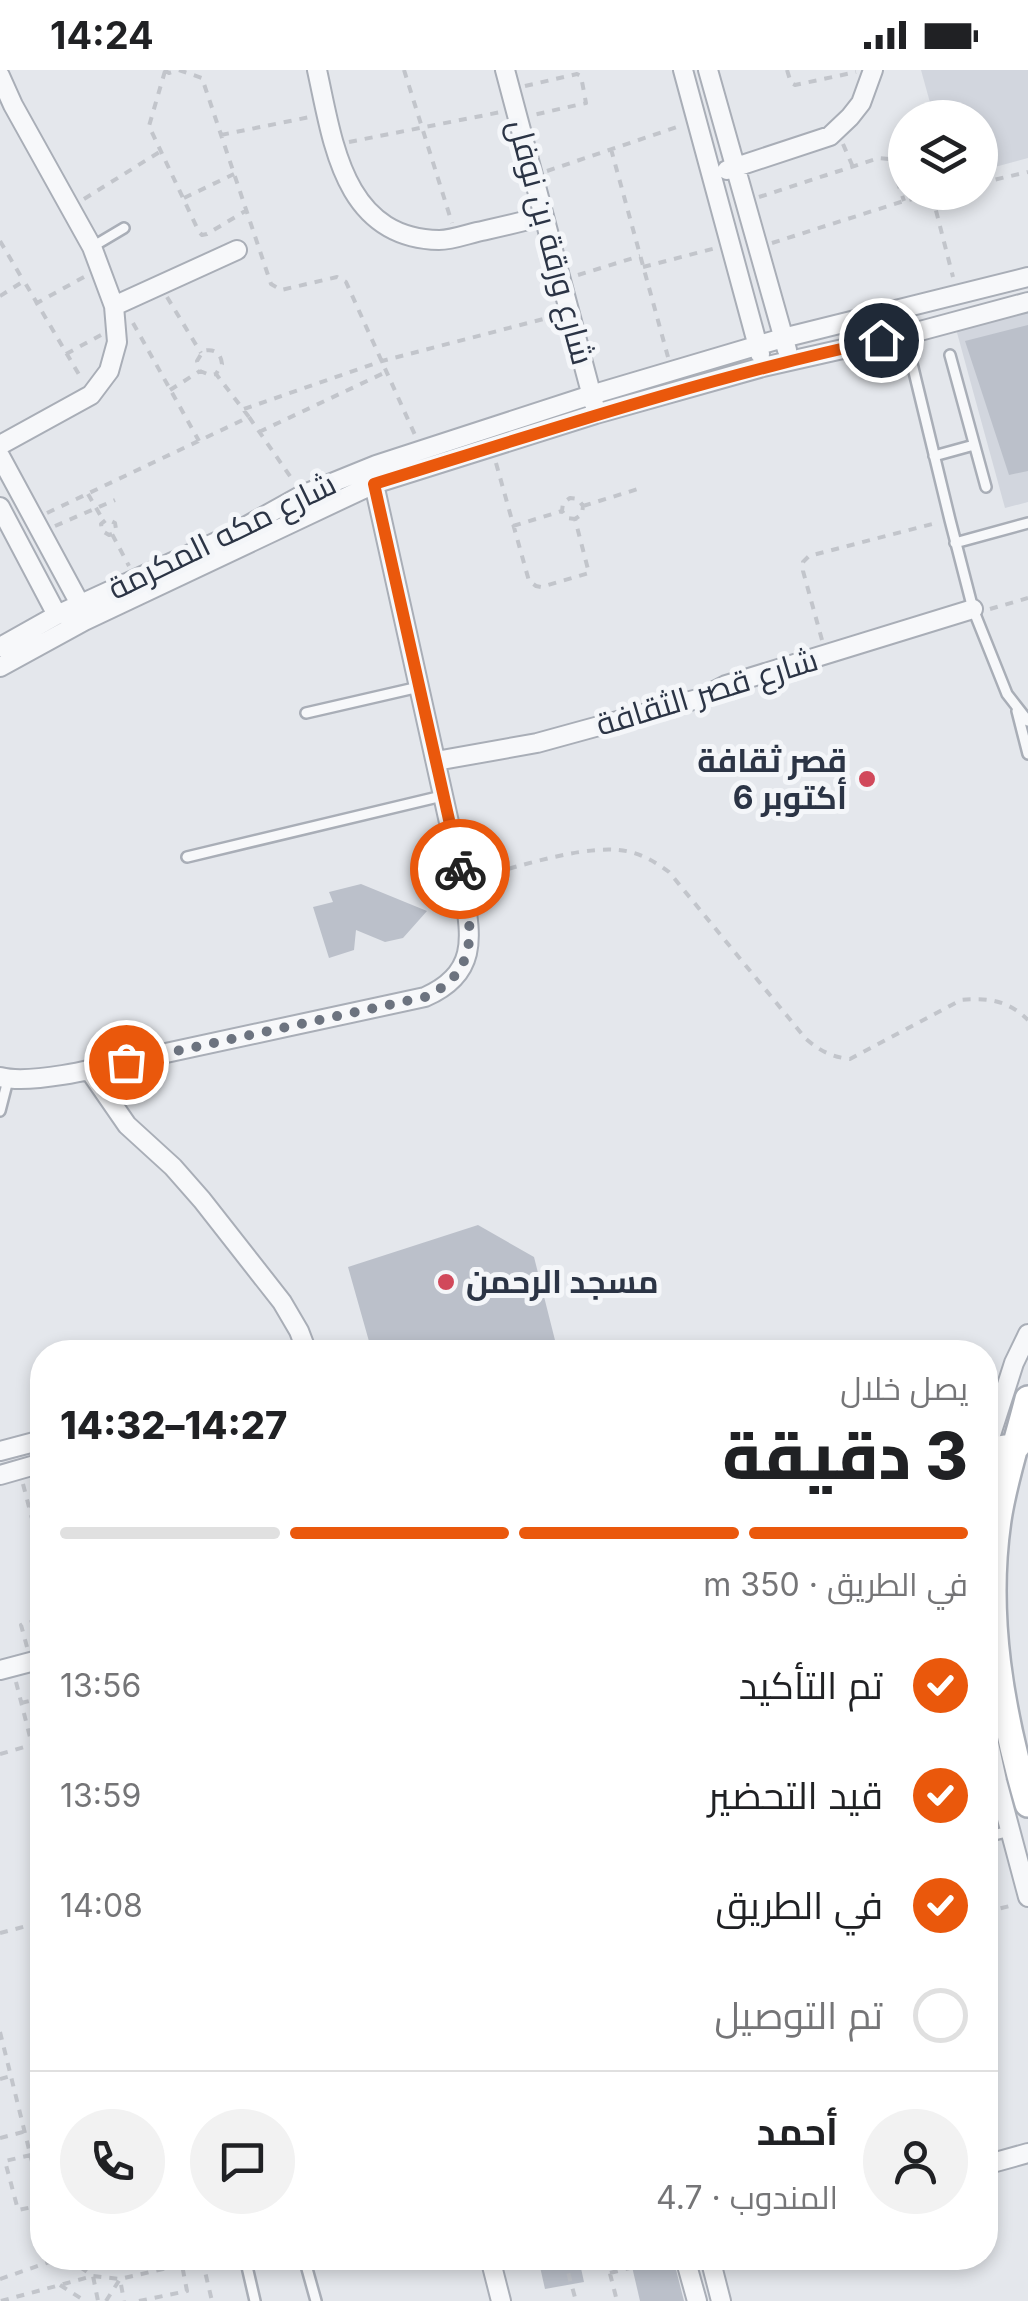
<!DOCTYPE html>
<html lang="ar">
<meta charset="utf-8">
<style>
body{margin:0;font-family:Inter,Cairo,sans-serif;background:#f2f2f2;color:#202124;direction:rtl;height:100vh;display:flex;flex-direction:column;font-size:38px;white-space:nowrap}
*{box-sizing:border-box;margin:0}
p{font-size:32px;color:#757577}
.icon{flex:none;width:55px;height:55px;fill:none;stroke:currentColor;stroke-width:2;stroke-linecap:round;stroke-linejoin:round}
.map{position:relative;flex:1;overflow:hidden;direction:ltr}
.details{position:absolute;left:30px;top:1270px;width:968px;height:930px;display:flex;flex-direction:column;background:#fff;border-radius:40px;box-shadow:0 5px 15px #0003;direction:rtl}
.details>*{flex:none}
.tools{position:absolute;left:888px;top:30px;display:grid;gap:20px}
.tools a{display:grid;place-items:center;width:110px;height:110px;border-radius:50%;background:#fff;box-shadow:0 5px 15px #0003;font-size:50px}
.pin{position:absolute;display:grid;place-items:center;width:85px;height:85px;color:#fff;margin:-42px;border:5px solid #fff;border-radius:50%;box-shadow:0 2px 10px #0007}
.courier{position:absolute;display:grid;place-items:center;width:100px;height:100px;margin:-50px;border:8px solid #ea580c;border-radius:50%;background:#fff;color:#222;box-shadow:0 2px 12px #0007}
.overview em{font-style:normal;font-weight:800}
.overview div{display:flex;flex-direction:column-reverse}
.overview{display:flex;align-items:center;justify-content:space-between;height:170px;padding:0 30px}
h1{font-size:65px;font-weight:800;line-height:75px}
.bar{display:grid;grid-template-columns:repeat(4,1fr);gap:15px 10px;align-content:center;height:120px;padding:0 30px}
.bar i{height:12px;border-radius:8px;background:#e0e0e0}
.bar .active{background:#ea580c}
.bar p{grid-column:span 4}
.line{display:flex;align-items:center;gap:25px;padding:0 30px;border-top:2px solid #e0e0e0}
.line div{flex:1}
.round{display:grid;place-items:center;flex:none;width:105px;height:105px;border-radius:52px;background:#f2f2f2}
ol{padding:0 30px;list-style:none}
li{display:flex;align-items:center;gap:30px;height:110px}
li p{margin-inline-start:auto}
li .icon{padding:10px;border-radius:50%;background:#ea580c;color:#fff;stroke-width:4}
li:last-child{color:#757577}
li i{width:55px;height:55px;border:5px solid #e0e0e0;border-radius:50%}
.status{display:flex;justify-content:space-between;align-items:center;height:70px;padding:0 50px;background:#fff;direction:ltr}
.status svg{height:28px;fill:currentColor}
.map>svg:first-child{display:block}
.built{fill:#d2d6de}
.building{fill:#bbc0ca}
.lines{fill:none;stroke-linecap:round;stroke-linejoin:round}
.lane-casing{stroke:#a9aeb7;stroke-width:14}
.street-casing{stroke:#a9aeb7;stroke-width:22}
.secondary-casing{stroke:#a9aeb7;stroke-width:30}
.path{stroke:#c2c5cb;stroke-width:4;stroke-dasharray:8 8;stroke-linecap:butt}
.lane{stroke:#f7f8fa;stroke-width:9}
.street{stroke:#f7f8fa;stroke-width:18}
.secondary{stroke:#fff;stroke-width:25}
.done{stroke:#6c737f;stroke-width:10;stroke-dasharray:0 18}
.route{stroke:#ea580c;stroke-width:12}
.poi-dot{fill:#d1495b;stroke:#f4f6f9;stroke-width:4}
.labels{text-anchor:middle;stroke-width:10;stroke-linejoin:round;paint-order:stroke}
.street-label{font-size:32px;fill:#2b3445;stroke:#f4f6f9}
.poi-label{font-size:32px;font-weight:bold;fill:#2b3445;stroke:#f4f6f9;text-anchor:end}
</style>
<div class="status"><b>14:24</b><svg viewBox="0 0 49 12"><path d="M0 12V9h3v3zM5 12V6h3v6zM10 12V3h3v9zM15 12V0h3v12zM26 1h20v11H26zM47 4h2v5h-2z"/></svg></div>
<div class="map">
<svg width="1028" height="2231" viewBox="0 0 1028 2231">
<rect width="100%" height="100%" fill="#e4e7ec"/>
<path class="built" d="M 921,0 L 1028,0 L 1028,88 L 980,101 L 980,48 L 934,47 Z
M 1028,243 L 1028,432 L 1005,438 L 956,259 Z"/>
<path class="building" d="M 1028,255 L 1028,401 L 1009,405 L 965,271 Z
M 361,814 L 427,841 L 403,868 L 385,872 L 356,860 L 354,880 L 329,888 L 313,837 L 333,832 L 329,822 Z
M 478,1155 L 534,1187 L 558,1282 L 372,1282 L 348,1197 Z
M 538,2188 L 560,2188 L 561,2193 L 579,2189 L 584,2212 L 545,2219 Z
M 630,2188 L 673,2188 L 684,2231 L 640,2231 Z"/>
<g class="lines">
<g class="lane-casing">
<path id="lane" d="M 92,177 L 124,158
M 899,240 L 950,450 L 973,539 L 1007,624 L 1028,651
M 950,285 L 986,417
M 934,386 L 974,375
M 955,473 L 1028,453
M 1017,641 L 1028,684
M 306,643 L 419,617
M 187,787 L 442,726
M 0,1041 L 8,1010
M 985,1767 L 1010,1761
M 245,2188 L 255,2231
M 304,2188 L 316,2231"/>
</g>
<g class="street-casing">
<path id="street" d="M 317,0 C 333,72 343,168 439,170 C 451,170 465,165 477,162 C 499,157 522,152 544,146
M 505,0 L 594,334
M 683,0 L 760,284
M 708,0 L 787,280
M 0,6 L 13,35 L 92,177 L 114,236 L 117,272 L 109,301 L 91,325 L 0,375
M 727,100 L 830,66 L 850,47 L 861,33 L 873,0
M 114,236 L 237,180
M 0,386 L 80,534
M 0,437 L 57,545
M 0,577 L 57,545 L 225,468 L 302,425 L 376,395 L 591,325 L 783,268 L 1028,207
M 0,597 L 84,551 L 374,414 L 596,344 L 763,297 L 905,265 L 1028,232
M 436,691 L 537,673 L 701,628 L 726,615 L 973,539
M 89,1000 L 127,1055 L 173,1097 L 202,1130 L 282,1232 L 299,1261 L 307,1282
M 0,1007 C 34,1016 116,994 152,986 C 243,966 334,947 425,927 C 482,902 470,862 462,811 L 374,414
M 0,1381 L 42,1370
M 985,1383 L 1014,1293 L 1028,1264
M 0,1405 L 42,1393
M 0,1600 L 42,1589
M 985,1655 L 997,1711 L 1028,1827
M 985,2095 L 1028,2083
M 490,2188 L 501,2231
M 685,2188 L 697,2231
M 710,2188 L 721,2231"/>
</g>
<g class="secondary-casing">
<path id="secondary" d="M 1028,1329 C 1018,1369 1004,1409 998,1450 C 984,1546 1001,1642 1028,1734
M 986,1381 L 1017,1376"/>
</g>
<path class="path" d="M 164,0 L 169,3 L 179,0 L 202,8 L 271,214 L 281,220 L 337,207 L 346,212 L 415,365
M 404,0 L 452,153
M 787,0 L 791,13 L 795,15 L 856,2
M 165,1 L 149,56 L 199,162 L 202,165 L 207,164 L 247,140
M 525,16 L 577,4 L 581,6 L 586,33 L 533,45
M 221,65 L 310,47
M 349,72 L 501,42
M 843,74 L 853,97
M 611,79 L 668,287
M 547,101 L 680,56
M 980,113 L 1028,102
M 932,125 L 953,207
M 759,127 L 879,88 L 890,89 L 904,131
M 184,128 L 234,104
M 84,129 L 161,81
M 0,171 L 23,210
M 772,173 L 904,131 L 941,122
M 643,197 L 716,178
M 578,205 L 640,186
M 0,226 L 24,211 L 81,308
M 167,227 L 201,283
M 35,234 L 84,207
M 133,253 L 199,371
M 66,284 L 101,265
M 170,320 L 200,301
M 244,339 L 382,291 L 555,246
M 249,347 L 292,409
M 259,362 L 386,302
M 496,393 L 529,511 L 536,516 L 541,517 L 589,503 L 575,449 L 567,448 L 562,441 L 563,433 L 570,428 L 578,429 L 583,436 L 582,444 L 575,449
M 88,424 L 103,450
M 583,436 L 638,419
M 47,443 L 249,347 L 216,304 L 210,305 L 200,301 L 197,291 L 203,281 C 214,278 221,283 222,294 L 216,304
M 55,456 L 115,430
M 513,456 L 562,441
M 112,464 L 109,465 L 102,461 L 101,454 L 107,449 L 115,453 L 116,459 L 112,464 L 129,496
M 990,539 L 1028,528
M 822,570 L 803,501 L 803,492 L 809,486 L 936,453
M 478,807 C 519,797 595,770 634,783 C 647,787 658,794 669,802 L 806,969 C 820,981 832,987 850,989 L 961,930 C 988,927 1009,931 1028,950
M 23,1414 L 42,1487
M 29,1436 L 42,1432
M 27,1577 L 21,1555 L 42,1549
M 16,1612 L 32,1675
M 21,1633 L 42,1628
M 0,1684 L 42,1672
M 985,1842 L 1014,1835
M 0,1863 L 42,1852
M 0,1962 L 42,2132
M 0,2009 L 11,2006
M 0,2068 L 42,2057
M 31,2085 L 5,2091 L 18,2140 L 42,2135
M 67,2188 L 93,2206 L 120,2209 L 210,2188
M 564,2188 L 576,2231
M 606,2188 L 617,2231
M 202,2189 L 212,2231
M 610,2203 L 668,2188
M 0,2209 L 61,2188
M 60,2215 L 85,2231
M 1,2231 L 93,2206 L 98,2231
M 106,2231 L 120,2209 L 124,2231
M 139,2231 L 187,2221 L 182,2195"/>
<use href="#lane" class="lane"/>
<use href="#street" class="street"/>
<use href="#secondary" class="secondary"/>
</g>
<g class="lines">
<path class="done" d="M 126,992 L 425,927 C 484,900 471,852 460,799"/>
<path class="route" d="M 460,799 L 374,414 C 542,362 709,307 881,270"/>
</g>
<g class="poi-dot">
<circle cx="867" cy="709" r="10"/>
<circle cx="446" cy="1212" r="10"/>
</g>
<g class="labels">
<g class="street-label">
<text transform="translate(551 172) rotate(75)" y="11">شارع ورقة بن نوفل</text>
<text transform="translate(222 466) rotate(-26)" y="11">شارع مكه المكرمة</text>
<text transform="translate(707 622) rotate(-17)" y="11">شارع قصر الثقافة</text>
</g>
<g class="poi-label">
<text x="847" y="702">قصر ثقافة<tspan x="847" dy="37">6 أكتوبر</tspan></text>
<text x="466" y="1223" text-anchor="start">مسجد الرحمن</text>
</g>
</g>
</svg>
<div class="tools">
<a><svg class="icon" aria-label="layers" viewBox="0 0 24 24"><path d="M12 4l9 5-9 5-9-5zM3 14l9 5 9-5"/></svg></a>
</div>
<div class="pin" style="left:126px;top:992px;background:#ea580c"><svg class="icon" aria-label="bag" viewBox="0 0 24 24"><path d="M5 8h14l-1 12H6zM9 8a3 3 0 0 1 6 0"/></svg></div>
<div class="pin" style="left:881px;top:270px;background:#1f2937"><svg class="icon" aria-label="home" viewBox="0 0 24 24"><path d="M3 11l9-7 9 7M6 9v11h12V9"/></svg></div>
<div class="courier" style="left:460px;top:799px"><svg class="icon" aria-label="bike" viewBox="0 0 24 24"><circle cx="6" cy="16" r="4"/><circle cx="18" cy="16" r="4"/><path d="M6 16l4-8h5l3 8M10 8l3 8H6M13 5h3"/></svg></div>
<section class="details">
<div class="overview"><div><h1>3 دقيقة</h1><p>يصل خلال</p></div><em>14:27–14:32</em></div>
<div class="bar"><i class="active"></i><i class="active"></i><i class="active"></i><i></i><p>في الطريق · 350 m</p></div>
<ol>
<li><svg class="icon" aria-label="check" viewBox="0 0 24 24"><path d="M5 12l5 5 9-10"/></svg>تم التأكيد<p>13:56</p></li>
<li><svg class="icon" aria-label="check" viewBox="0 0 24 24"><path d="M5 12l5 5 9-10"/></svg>قيد التحضير<p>13:59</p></li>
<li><svg class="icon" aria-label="check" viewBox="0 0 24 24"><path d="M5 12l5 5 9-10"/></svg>في الطريق<p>14:08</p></li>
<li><i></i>تم التوصيل</li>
</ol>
<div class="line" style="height:180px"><a class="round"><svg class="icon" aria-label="person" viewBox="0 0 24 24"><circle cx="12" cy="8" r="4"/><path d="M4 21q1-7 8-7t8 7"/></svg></a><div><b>أحمد</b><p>المندوب · 4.7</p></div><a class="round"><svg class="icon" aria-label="chat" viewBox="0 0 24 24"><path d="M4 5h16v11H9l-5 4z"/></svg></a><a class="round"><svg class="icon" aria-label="phone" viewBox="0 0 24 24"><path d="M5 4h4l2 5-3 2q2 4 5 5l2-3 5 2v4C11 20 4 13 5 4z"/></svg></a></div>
</section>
</div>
